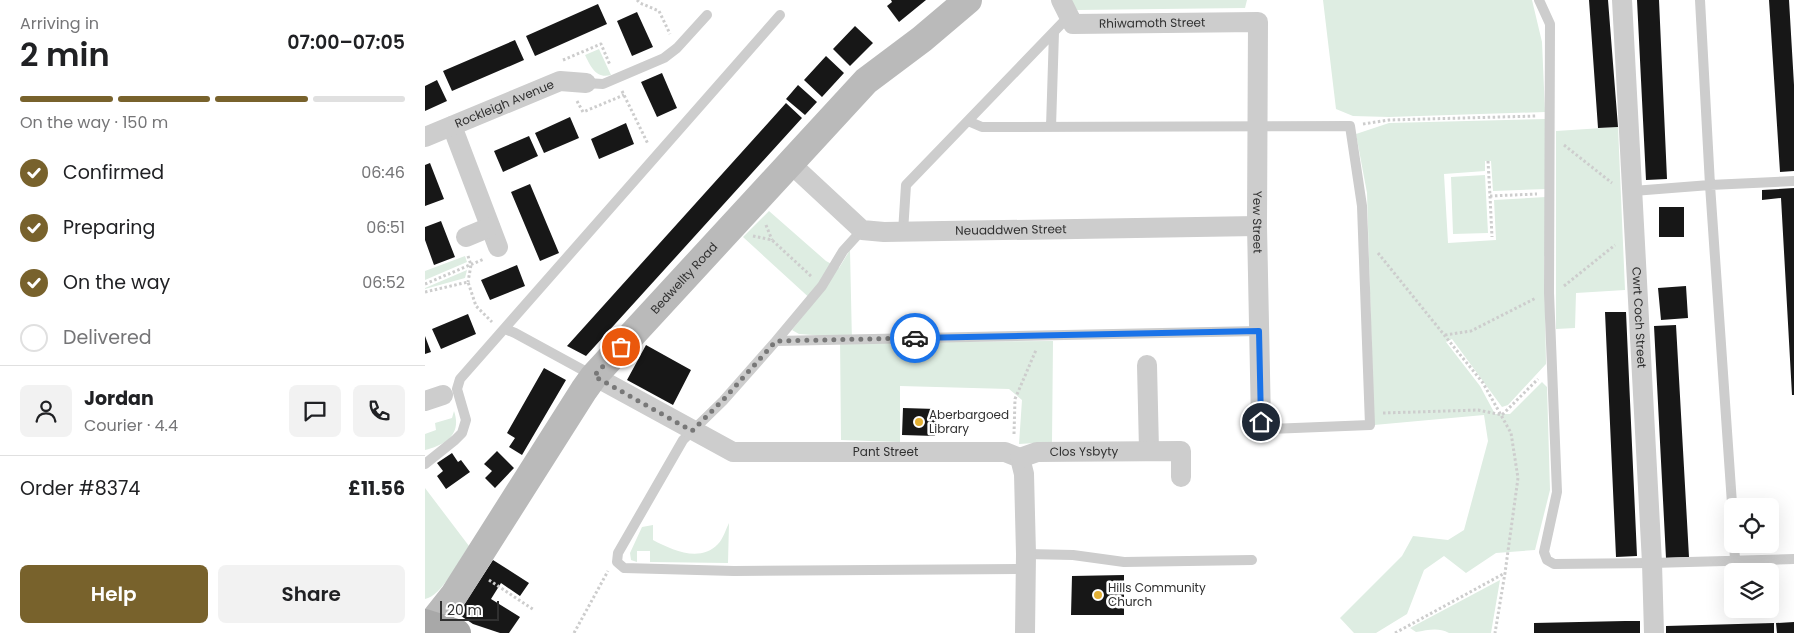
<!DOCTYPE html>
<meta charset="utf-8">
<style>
body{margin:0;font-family:Poppins,sans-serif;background:#f2f2f2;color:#202124;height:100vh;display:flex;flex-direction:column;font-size:19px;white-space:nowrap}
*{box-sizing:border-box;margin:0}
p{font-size:16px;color:#757577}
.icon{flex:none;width:28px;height:28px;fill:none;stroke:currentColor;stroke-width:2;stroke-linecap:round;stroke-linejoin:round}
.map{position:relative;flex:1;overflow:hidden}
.details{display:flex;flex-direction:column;background:#fff;width:425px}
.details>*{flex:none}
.controls{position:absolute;left:1299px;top:498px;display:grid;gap:10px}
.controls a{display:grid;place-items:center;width:55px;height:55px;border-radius:8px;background:#fff;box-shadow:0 5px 20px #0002;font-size:25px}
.scale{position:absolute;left:15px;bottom:12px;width:59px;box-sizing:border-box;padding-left:5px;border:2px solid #303030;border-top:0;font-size:14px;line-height:18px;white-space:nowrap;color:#303030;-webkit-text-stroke:4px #fff;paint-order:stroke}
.pin{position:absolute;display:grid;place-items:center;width:42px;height:42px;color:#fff;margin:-21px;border:2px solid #fff;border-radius:50%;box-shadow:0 1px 5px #0007}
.courier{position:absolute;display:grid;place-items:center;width:50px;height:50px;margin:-25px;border:4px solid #1a73e8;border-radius:50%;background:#fff;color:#222;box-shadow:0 1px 6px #0007}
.overview em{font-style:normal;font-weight:600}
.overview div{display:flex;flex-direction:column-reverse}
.overview{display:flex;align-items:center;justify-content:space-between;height:85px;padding:0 20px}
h1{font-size:32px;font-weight:600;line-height:38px}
.bar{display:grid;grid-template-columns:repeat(4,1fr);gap:8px 5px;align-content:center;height:60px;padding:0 20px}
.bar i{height:6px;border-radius:4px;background:#e0e0e0}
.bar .active{background:#78622c}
.bar p{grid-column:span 4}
.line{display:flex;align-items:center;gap:12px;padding:0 20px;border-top:1px solid #e0e0e0}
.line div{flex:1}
.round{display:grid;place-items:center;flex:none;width:52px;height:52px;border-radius:8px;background:#f2f2f2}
ol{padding:0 20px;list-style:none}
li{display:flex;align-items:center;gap:15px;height:55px}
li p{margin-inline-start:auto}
li .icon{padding:5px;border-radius:50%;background:#78622c;color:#fff;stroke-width:4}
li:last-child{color:#757577}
li i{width:28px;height:28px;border:2px solid #e0e0e0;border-radius:50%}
.action{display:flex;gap:10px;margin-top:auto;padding:10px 20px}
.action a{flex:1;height:58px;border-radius:8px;background:#78622c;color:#fff;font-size:20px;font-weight:600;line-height:58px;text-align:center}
.action a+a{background:#f2f2f2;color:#202124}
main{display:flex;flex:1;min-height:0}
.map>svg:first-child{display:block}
.green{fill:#deede2}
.building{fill:#171717}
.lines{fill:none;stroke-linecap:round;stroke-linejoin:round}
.path{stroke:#cdcdcd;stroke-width:3;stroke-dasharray:2.5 2.5;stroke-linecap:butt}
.service{stroke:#cdcdcd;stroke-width:10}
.minor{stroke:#cdcdcd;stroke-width:20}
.secondary{stroke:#bababa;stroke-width:28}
.primary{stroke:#a8a8a8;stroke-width:28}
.done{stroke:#787878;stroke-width:5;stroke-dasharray:0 9}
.route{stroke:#1a73e8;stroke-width:6}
.poi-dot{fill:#e4b135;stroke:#fff;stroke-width:2}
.labels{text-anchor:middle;stroke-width:5;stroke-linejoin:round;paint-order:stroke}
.street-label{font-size:12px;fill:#303030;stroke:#fff}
.poi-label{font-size:12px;fill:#303030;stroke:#fff;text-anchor:start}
</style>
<main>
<section class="details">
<div class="overview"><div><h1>2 min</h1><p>Arriving in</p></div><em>07:00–07:05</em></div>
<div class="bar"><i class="active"></i><i class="active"></i><i class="active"></i><i></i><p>On the way · 150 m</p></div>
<ol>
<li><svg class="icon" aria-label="check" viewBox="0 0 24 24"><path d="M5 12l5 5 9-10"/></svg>Confirmed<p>06:46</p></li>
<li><svg class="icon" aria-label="check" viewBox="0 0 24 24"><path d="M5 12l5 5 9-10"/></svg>Preparing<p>06:51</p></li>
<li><svg class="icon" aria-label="check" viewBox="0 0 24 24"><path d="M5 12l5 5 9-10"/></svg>On the way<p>06:52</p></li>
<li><i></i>Delivered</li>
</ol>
<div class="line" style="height:90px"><a class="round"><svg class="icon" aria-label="person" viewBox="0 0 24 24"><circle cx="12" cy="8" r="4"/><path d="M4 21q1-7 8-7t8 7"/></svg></a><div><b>Jordan</b><p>Courier · 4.4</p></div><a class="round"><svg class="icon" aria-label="chat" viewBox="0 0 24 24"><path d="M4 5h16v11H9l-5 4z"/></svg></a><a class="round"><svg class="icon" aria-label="phone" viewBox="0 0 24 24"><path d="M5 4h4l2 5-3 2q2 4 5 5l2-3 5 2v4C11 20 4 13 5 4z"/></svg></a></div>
<div class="line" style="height:65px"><div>Order #8374</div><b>£11.56</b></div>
<div class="action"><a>Help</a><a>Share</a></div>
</section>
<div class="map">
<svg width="1369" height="633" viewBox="0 0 1369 633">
<rect width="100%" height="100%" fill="#fff"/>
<path class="green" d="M 645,0 L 822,0 L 820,8 L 652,10 Z
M 898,0 L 1107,0 L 1117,42 L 1120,112 L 964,117 L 928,116 L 911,109 Z
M 174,49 L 186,75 C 171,79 166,67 160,55 Z
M 1120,119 L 1122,189 L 1068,191 L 1066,161 L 1060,161 L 1060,171 L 1019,174 L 1023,243 L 1071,240 L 1069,200 L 1121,197 L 1121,254 L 1119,257 L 1121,364 L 1083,405 L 1077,407 L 1027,339 L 1021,342 L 1055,386 L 1070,414 L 1085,414 L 1117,382 L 1122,387 L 1125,490 L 1110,550 L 1071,553 L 1041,573 L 1019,556 L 999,570 L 982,614 L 951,633 L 929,633 L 915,618 L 977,556 L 988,536 L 1023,540 L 1039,530 L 1063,441 L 1059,415 L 949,425 L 942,193 L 931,134 L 964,123 Z
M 1193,127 L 1200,290 L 1151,293 L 1150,328 L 1131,329 L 1131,131 Z
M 1060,175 L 1063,233 L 1028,234 L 1026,177 Z
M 344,211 L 401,261 L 414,268 L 425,250 L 427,343 L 628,341 L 627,442 L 594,444 L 597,400 L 584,389 L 475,386 L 475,442 L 416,440 L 415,337 L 374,334 L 367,330 L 389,302 L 318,237 Z
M 40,256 L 42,262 L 0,280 L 0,271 Z
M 42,270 L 40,278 L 0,289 L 0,288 Z
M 29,411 C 37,434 21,445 0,450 L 0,434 L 11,430 L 10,423 L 27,418 Z
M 0,488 L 44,546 C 34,560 17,596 0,599 Z
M 304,523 L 303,563 L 225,562 L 225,551 L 212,551 L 212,562 L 206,560 L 205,553 L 217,527 L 228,525 L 228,540 C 247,550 275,563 293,544 C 298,539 301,529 304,523 Z
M 1075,580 L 1066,633 L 1024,633 C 1013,627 1003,630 991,632 L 985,628 Z"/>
<path class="building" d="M 466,0 L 501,0 L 474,22 L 462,6 L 467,2 Z
M 1164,0 L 1183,0 L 1193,127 L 1173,128 Z
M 1212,0 L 1234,0 L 1242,179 L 1221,180 Z
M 1344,0 L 1364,0 L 1369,85 L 1369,171 L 1355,172 Z
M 173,4 L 182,24 L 110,56 L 101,36 Z
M 212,12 L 228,47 L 207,56 L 192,21 Z
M 430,26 L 448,43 L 425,66 L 408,49 Z
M 90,40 L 99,60 L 27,91 L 18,71 Z
M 401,56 L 419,73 L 397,97 L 379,80 Z
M 237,73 L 252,108 L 232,117 L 216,82 Z
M 12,80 L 22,101 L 0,111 L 0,86 Z
M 373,85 L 392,102 L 380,115 L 361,99 Z
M 361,103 L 377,118 L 161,356 L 142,346 Z
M 145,117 L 154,138 L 119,153 L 110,133 Z
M 201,123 L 209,144 L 174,159 L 166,139 Z
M 104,136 L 113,156 L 78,172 L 69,151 Z
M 5,163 L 19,199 L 0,206 L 0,165 Z
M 105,184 L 134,253 L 115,261 L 86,192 Z
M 1369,188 L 1369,395 L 1367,395 L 1356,198 L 1337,200 L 1337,190 Z
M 1234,207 L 1259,207 L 1259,237 L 1234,237 Z
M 16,221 L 30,257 L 9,265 L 0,240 L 0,227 Z
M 92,265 L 100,286 L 65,300 L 56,280 Z
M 1261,286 L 1263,318 L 1236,320 L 1233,288 Z
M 1180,312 L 1201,312 L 1212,556 L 1191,557 Z
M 43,314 L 51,334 L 16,349 L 7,329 Z
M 1251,325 L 1264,557 L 1241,558 L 1229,326 Z
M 0,336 L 6,352 L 0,354 Z
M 221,345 L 266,370 L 248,405 L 202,380 Z
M 119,368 L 141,380 L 97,455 L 84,447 L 90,438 L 82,433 Z
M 478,408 L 511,409 L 510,436 L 477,435 Z
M 72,451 L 89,468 L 70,488 L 60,478 L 67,471 L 59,464 Z
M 27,453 L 33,462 L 36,460 L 45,472 L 21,489 L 12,476 L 18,471 L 12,463 Z
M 68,560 L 104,583 L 95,596 L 76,583 L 66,599 L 95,617 L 84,633 L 75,633 L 48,624 L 33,614 Z
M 699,575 L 699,615 L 646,615 L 647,576 Z
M 1200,621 L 1215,621 L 1215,633 L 1109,633 L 1109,623 Z
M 1369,622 L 1369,633 L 1352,633 L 1351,623 Z
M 1349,623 L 1349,633 L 1241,633 L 1241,626 Z"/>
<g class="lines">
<path class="path" d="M 212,0 L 215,3 L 234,11 L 245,34
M 138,60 L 176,44 L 185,65
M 197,91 L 223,144
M 152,101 L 158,112 L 199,95
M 938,124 L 964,120 L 1112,116
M 1139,145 L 1187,183
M 1063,161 L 1065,196 L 1112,194
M 1065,196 L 1067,237
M 341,225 L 347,240
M 328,236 L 347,240 L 387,277
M 953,253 L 1058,383 L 1086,433 L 1093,478 L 1080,573 L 1070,633
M 43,256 L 46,265 L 43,282
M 0,284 L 59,259
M 1139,286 L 1190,245
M 0,292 L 43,282 L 51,306 L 67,322
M 1020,335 L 1046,331 L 1111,298
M 958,413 L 1053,410 L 1077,415 L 1113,379
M 589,434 L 590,399 L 611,350
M 64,580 L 109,610
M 149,633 L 183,571
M 970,633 L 1080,573"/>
<path class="service" d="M 1114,0 L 1125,24 L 1124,293 L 1132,492 L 1119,552 L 1122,560 L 1129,564 L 1227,563 L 1369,559
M 1275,0 L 1285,185 L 1308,518
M 161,83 L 178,84 L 239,58 L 252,48 L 282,15
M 543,121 L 557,127 L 925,126 L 937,206 L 945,425 L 844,429 L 836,422
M 626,127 L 629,32
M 1208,191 L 1285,185 L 1369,181
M 478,232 L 481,185 L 644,16
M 80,329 L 90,333 L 167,375
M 351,341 L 397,286 L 418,251 L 437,230
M 0,464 L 30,440 L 37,433 L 41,420 L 32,389 L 35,379 L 355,15
M 1309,544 L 1310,560
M 601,554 L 648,555 L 699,562 L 827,560
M 601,569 L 309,571 L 199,568 L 192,562 L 193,553 L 258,440 L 298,401 L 351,341 L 834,331"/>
<g class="minor">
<path id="s1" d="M 636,0 L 648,24 L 833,22 L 832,226 L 836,422"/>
<path id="s2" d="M 1197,0 L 1227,563 L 1229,633"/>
<path d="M 27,126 L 73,247"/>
<path id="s3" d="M 0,137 L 135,81 L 161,83"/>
<path id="s4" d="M 366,164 L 437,230 L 459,232 L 832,226"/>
<path d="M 41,237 L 65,227"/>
<path d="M 722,365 L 724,450"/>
<path id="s5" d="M 169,376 L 308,452 L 580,452 L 595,458 L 599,474 L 601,554 L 600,633"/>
<path d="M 0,401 L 18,395"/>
<path id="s6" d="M 595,458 L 612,452 L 756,451 L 756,477"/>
</g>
<path class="secondary" id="s7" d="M 6,624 L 29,595 L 159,390 L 169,376 L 441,81 L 497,39 L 543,0"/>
<path class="primary" d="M 0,623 L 32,633"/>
</g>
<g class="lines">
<path class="done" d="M 196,347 L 169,376 L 267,431 L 298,400 L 351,341 L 490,338"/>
<path class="route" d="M 490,338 L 834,331 L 836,422"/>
</g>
<g class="poi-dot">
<circle cx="494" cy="422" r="5"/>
<circle cx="673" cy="595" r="5"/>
</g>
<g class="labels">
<g class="street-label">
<text dy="4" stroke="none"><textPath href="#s1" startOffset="106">Rhiwamoth Street</textPath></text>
<text dy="4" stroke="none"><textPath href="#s3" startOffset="86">Rockleigh Avenue</textPath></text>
<text dy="4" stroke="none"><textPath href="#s1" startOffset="412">Yew Street</textPath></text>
<text dy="4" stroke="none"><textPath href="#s4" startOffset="246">Neuaddwen Street</textPath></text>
<text dy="4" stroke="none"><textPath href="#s7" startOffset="430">Bedwellty Road</textPath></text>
<text dy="4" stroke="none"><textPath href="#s2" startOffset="318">Cwrt Coch Street</textPath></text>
<text dy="4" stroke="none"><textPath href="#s5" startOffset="311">Pant Street</textPath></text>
<text dy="4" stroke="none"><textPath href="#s6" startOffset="65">Clos Ysbyty</textPath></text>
</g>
<g class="poi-label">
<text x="504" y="419">Aberbargoed<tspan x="504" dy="14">Library</tspan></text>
<text x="683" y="592">Hills Community<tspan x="683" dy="14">Church</tspan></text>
</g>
</g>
</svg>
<div class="controls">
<a><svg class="icon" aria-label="locate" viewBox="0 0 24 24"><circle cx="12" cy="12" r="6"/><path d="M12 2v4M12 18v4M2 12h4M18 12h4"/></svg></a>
<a><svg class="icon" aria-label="layers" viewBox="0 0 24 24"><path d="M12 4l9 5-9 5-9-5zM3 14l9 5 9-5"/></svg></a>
</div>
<div class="scale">20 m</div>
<div class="pin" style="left:196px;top:347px;background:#ea580c"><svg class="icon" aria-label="bag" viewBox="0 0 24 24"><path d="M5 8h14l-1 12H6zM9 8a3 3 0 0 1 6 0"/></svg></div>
<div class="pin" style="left:836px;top:422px;background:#1f2937"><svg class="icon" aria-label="home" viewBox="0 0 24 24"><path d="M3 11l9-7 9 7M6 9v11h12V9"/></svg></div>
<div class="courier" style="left:490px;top:338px"><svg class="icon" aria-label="car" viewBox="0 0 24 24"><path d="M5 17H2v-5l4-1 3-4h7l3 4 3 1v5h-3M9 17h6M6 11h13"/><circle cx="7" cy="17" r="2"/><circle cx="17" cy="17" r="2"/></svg></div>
</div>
</main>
